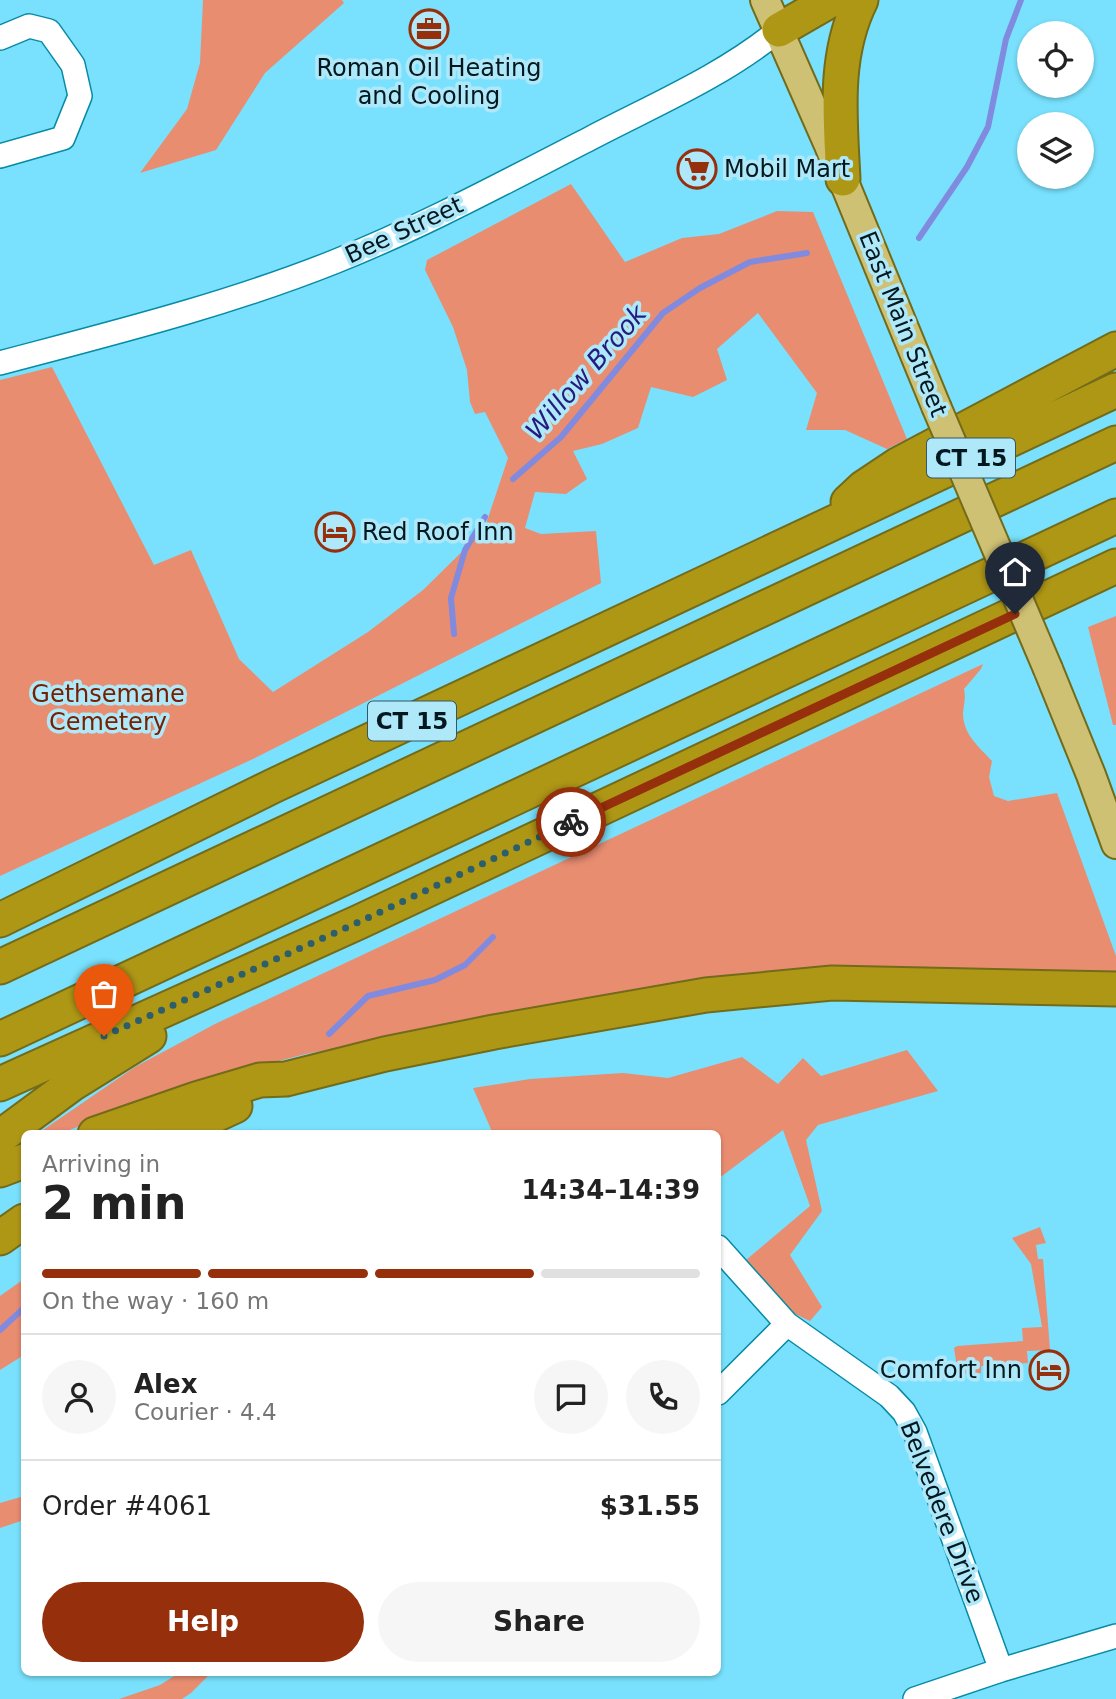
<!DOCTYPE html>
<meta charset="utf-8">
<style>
body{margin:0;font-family:"DejaVu Sans",sans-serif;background:#f6f6f6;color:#222;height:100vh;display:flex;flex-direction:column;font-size:26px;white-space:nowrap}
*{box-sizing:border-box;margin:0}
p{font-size:23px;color:#767676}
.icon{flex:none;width:38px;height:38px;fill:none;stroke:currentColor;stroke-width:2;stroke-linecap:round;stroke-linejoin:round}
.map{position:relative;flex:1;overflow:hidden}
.sheet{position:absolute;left:21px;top:1130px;width:700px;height:546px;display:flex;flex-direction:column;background:#fff;border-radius:10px;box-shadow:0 2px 5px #0004}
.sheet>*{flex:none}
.fabs{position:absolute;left:1017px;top:21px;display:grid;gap:14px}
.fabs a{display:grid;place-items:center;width:77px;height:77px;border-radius:50%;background:#fff;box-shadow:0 2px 5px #0004;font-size:35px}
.pin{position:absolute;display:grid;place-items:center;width:60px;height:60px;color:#fff;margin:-72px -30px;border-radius:50% 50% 50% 0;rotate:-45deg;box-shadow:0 0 7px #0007}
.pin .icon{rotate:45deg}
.courier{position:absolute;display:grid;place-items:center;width:70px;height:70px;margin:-35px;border:5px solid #962f0b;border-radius:50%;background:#fff;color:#222;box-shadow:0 2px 9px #0007}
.summary em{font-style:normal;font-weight:600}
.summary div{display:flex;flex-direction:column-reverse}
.summary{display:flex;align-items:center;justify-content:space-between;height:119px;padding:0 21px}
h1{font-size:46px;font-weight:600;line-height:52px}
.bar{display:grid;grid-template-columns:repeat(4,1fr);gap:10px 7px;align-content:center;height:84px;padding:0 21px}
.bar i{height:9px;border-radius:5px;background:#e0e0e0}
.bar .active{background:#962f0b}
.bar p{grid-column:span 4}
.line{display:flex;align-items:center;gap:18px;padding:0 21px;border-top:2px solid #e0e0e0}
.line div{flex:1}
.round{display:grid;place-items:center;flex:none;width:74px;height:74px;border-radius:37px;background:#f6f6f6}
.primary-button{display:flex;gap:14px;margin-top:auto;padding:14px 21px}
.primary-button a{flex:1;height:80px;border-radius:42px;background:#962f0b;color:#fff;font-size:28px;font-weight:600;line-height:80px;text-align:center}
.primary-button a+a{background:#f6f6f6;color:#222}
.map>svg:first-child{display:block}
.green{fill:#e98d71}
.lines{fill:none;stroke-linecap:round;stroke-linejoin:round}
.stream{stroke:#808adf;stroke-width:6}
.minor-casing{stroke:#078ba5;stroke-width:26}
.major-casing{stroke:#726b19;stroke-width:32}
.highway-casing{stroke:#726b19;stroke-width:37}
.minor{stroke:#fff;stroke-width:23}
.major{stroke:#cfc173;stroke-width:28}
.highway{stroke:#af9716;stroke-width:33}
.major-bridge-casing{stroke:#726b19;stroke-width:32;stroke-linecap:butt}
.major-bridge{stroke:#cfc173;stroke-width:28}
.done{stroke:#2c5e6c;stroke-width:7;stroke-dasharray:0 12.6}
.route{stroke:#962f0b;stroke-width:9}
.labels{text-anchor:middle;stroke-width:7;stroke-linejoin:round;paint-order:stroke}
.shield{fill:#afe8f9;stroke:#365660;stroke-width:2}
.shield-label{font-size:23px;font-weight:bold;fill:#02181e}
.poi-label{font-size:24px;fill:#02181e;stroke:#afe8f9;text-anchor:start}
.street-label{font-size:24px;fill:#02181e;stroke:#afe8f9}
.park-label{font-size:24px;fill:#762002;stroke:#afe8f9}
.water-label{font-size:26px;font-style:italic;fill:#251b7e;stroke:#afe8f9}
</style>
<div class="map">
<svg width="1116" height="1699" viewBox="0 0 1116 1699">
<rect width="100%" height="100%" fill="#79e1fd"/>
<path class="green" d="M 203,0 L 342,0 L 344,3 L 265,73 L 216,150 L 140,173 L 187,109 L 200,63 Z
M 571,184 L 625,262 L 682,238 L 719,234 L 777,211 L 813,212 L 907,439 L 887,449 L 845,430 L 806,430 L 817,393 L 758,313 L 717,349 L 727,380 L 693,397 L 651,387 L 638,428 L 602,444 L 573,451 L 587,479 L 566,494 L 535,492 L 525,528 L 541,534 L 596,531 L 601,583 L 253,759 L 0,876 L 0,380 L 52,367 L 154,565 L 191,550 L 239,659 L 273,692 L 368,632 L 423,590 L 484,530 L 508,458 L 485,412 L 475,414 L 470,402 L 467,370 L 453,327 L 425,270 L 427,260 Z
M 1116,616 L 1116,725 L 1113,725 L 1088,627 Z
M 983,664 L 981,669 L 964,689 C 966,697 964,704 963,713 C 963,734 978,746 992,761 L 989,777 L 994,796 L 1008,801 L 1057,793 L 1116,956 L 1116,972 L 1113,974 L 533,1010 L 306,1054 L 224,1075 L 58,1134 L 40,1132 L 135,1067 L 215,1024 Z
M 907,1050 L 938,1091 L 818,1125 L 806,1140 L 822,1211 L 790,1255 L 822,1307 L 810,1321 L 793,1313 L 746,1260 L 810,1206 L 783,1130 L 718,1179 L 718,1134 L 602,1134 L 583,1131 L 575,1134 L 493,1134 L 473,1088 L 530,1079 L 623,1073 L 668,1078 L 742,1057 L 778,1084 L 803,1058 L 821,1076 Z
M 1040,1227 L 1046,1243 L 1036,1245 L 1038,1259 L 1043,1259 L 1050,1350 L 1027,1351 L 1028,1363 L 981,1366 L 981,1373 L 958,1374 L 954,1348 L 957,1346 L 1023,1341 L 1022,1328 L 1042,1327 L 1031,1264 L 1012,1238 Z
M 24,1279 L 24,1355 L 0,1370 L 0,1296 Z
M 24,1496 L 24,1520 L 0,1528 L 0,1503 Z
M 179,1673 L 211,1673 L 191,1693 L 182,1699 L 119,1699 L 160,1685 Z"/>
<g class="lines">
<path class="stream" d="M 919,238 L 967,167 L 988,127 L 1006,39 L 1021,0
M 513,479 L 561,437 L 663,313 L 700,288 L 750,262 L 807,253
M 454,634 L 451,598 L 465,550 L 485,517
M 329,1034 L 368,996 L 435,980 L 465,965 L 493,937
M 260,1134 L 261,1133
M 0,1330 L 24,1308"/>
<g class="minor-casing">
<path id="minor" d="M 0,38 L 29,26 L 49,31 L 73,65 L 80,96 L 63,138 L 0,156
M 0,363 C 113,333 226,305 334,262 C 422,227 507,181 591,138 C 654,105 723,76 779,30
M 718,1247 L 787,1324 L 718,1393
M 787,1324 L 889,1396 L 904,1412 L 915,1432 L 1001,1670
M 915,1699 L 1001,1670 L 1116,1636"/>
</g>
<g class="major-casing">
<path id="major" d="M 765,0 L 828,143 L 936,406
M 1048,669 L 1091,775 L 1116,844"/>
</g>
<g class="highway-casing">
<path id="highway" d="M 779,30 L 831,0
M 843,179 C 840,118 833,56 861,0
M 848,502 L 863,488 L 899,464 L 1116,349
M 0,920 L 273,786 L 1116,390
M 0,967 L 1116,443
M 0,1039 L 1116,516
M 0,1084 L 359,922 L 1116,566
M 95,1134 L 196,1099 L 260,1080 L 286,1079 L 385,1054 L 494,1032 L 706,995 L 832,983 L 1116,989
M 174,1134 L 235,1106
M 0,1137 L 72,1084 L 149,1036
M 0,1170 L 24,1161
M 0,1238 L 24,1221"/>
</g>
<use href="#minor" class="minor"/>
<use href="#major" class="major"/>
<use href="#highway" class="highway"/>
<g class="major-bridge-casing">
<path id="major-bridge" d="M 936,406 L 1048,669"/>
</g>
<use href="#major-bridge" class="major-bridge"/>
</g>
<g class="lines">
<path class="done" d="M 104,1036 L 359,922 L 571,822"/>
<path class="route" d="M 571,822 L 1015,614"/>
</g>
<defs>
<g id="office-ring" transform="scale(2.0125)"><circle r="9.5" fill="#afe8f9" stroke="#962f0b" stroke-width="1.5"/><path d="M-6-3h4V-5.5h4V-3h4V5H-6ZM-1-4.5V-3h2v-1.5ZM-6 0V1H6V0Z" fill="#962f0b"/></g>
<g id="supermarket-ring" transform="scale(2.0125)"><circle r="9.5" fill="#afe8f9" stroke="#962f0b" stroke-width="1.5"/><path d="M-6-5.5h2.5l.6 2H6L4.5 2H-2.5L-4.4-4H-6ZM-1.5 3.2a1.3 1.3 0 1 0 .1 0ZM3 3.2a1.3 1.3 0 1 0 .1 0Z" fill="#962f0b"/></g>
<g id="hotel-ring" transform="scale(2.0125)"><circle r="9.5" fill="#afe8f9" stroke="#962f0b" stroke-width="1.5"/><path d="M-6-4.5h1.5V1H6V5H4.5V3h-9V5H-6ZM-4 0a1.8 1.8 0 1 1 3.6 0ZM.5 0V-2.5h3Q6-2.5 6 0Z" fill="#962f0b"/></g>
</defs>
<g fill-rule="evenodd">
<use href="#office-ring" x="429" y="29"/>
<use href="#supermarket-ring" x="697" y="169"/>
<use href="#hotel-ring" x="335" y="532"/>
<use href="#hotel-ring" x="1049" y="1370"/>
</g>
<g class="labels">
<g class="shield">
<rect x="927" y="438.5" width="88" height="39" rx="5"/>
<rect x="368" y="701.5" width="88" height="39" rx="5"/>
</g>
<g class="shield-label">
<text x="971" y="466">CT 15</text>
<text x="412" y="729">CT 15</text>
</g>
<g class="poi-label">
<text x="429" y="76" text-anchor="middle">Roman Oil Heating<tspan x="429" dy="28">and Cooling</tspan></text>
<text x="724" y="177">Mobil Mart</text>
<text x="362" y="540">Red Roof Inn</text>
<text x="1022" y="1378" text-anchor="end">Comfort Inn</text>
</g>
<g class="street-label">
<text transform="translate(404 230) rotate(-25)" y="8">Bee Street</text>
<text transform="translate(903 324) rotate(68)" y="8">East Main Street</text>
<text transform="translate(942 1512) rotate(69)" y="8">Belvedere Drive</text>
</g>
<g class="park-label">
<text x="108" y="702">Gethsemane<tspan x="108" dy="28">Cemetery</tspan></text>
</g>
<g class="water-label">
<text transform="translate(586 372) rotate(-49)" y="9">Willow Brook</text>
</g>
</g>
</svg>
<div class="fabs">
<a><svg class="icon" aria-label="locate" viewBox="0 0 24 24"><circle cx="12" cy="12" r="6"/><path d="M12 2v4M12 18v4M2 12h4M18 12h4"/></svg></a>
<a><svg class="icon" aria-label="layers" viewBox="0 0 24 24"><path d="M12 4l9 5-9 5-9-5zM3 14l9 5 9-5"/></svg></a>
</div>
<div class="pin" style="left:104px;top:1036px;background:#ea580c"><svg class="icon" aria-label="bag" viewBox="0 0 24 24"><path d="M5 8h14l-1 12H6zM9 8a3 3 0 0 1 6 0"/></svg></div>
<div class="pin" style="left:1015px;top:614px;background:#1f2937"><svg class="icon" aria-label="home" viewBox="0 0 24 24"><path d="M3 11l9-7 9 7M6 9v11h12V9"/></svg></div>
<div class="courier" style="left:571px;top:822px"><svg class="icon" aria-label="bike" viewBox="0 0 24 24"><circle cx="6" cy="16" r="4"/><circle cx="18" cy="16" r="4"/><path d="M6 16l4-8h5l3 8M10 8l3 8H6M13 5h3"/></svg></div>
<section class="sheet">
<div class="summary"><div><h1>2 min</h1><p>Arriving in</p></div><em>14:34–14:39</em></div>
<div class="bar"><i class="active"></i><i class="active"></i><i class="active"></i><i></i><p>On the way · 160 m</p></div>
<div class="line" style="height:126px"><a class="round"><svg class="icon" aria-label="person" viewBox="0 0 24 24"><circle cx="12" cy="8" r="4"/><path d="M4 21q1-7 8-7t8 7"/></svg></a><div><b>Alex</b><p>Courier · 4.4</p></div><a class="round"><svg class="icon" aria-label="chat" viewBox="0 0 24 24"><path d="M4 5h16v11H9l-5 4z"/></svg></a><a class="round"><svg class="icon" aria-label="phone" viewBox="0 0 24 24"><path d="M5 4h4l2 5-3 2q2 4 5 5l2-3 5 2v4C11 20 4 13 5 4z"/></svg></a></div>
<div class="line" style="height:91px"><div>Order #4061</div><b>$31.55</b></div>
<div class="primary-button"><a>Help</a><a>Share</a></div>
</section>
</div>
